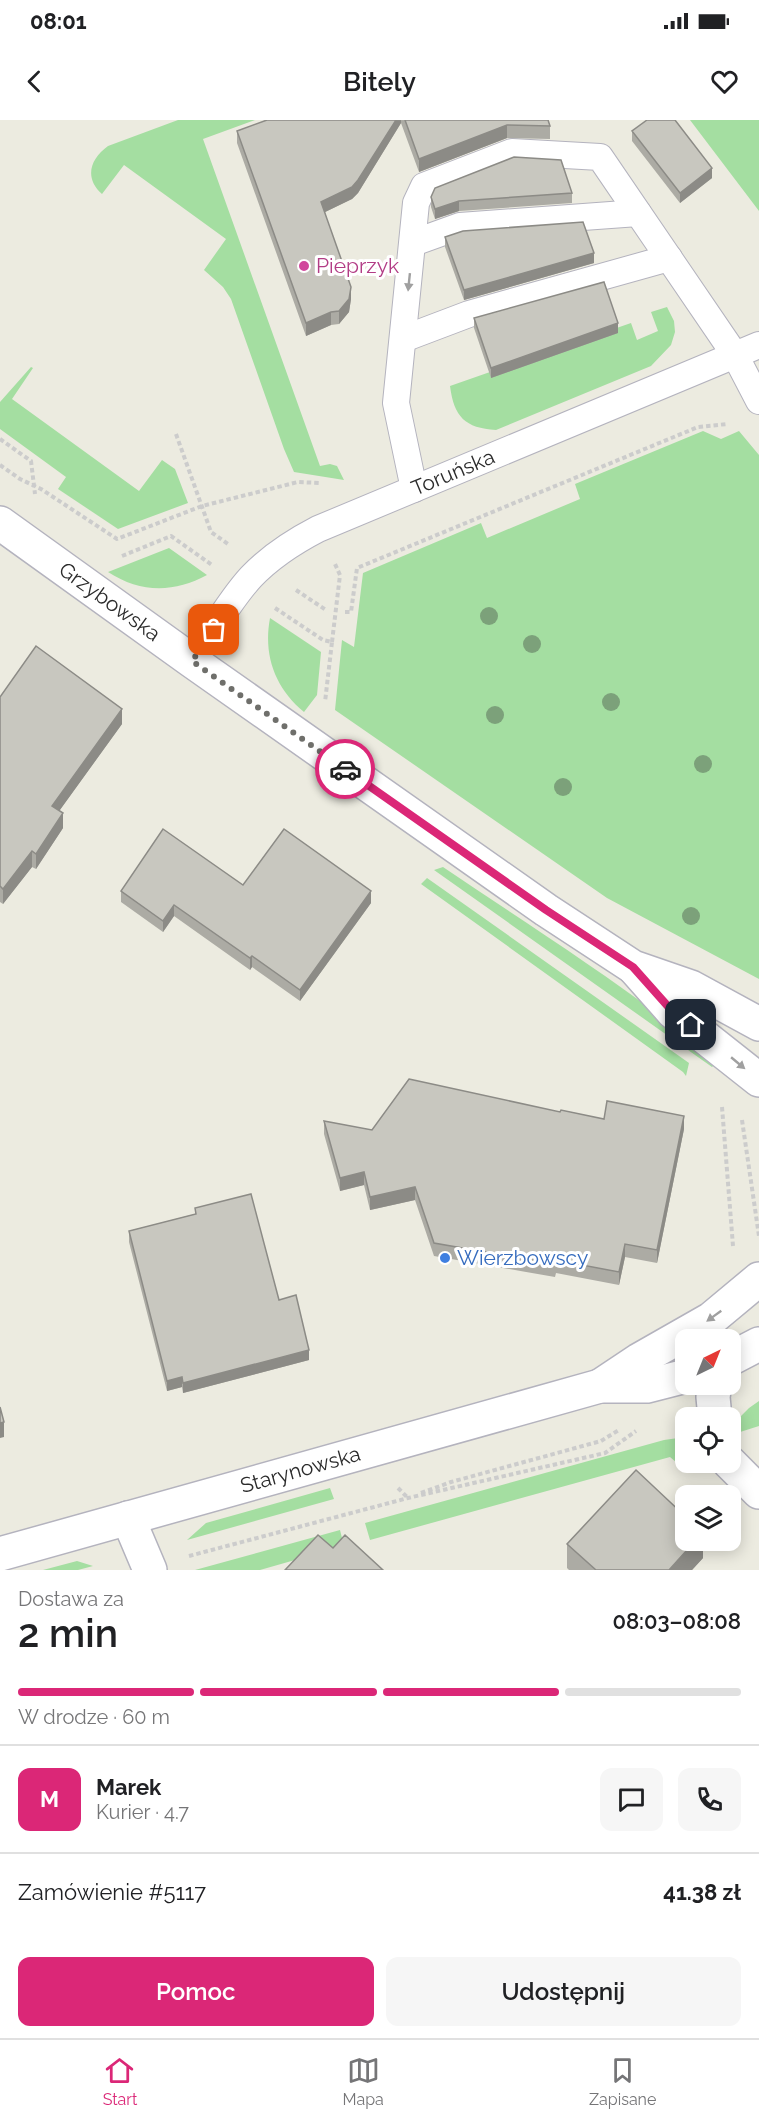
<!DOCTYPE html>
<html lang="pl">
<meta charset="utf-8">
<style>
body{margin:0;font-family:Raleway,sans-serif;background:#f6f6f6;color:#202124;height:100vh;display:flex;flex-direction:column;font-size:22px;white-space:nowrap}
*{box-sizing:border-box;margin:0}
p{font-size:20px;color:#757577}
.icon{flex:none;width:33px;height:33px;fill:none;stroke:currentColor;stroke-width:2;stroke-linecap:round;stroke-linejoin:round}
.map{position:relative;height:1450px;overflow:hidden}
.panel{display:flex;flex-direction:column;background:#fff;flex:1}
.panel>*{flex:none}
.needle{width:39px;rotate:43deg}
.buttons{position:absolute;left:675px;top:1209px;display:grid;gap:12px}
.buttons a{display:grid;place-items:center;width:66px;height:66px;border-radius:12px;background:#fff;box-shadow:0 3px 15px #0003;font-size:30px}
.pin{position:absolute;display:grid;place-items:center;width:51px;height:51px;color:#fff;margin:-26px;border-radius:12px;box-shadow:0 3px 9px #0006}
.courier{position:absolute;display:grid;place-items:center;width:60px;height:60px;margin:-30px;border:4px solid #db2777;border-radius:50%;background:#fff;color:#222;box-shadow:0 2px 8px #0007}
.head em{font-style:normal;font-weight:600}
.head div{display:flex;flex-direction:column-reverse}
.head{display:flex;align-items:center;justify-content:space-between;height:102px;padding:0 18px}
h1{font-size:39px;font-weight:600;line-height:45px}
.bar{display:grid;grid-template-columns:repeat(4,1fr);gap:9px 6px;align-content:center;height:72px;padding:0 18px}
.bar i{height:8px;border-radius:4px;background:#e0e0e0}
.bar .selected{background:#db2777}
.bar p{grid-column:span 4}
.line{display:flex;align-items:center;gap:15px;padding:0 18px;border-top:2px solid #e0e0e0}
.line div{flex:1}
.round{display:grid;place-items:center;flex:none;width:63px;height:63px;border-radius:12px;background:#f6f6f6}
.primary-button{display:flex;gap:12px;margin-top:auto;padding:12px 18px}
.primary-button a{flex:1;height:69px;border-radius:12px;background:#db2777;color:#fff;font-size:24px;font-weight:600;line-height:69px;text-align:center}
.primary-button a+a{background:#f6f6f6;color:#202124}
.status{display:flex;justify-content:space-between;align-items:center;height:42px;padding:0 30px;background:#fff;direction:ltr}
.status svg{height:16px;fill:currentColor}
header{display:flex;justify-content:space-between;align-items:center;height:78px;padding:0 18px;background:#fff;font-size:27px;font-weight:600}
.tabs{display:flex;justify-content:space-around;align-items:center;height:84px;border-top:2px solid #e0e0e0;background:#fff;font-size:16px;color:#757577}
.tabs a{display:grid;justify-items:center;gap:3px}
.tabs .selected{color:#db2777}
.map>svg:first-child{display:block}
.green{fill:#a4dea1}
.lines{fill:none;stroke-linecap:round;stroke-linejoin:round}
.lane-casing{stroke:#b4b3be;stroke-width:28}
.street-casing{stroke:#b4b3be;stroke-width:36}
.secondary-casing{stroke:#b4b3be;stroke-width:36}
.path{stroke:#ccc;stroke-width:4;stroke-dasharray:4.5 3;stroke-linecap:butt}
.lane{stroke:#fff;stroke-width:26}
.street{stroke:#fff;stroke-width:33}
.secondary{stroke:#fff;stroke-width:33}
.tree{fill:#7ca17a}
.wall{fill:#acaba4}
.shaded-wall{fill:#8c8b86}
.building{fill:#c8c7bf;stroke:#8c8b86;stroke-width:1.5}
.oneway{fill:#a0a0a0}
.done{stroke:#6f6f6b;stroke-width:6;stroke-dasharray:0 10.8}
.route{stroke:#db2777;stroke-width:8}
.hotel-dot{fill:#d1479c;stroke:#fff;stroke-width:2}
.shop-dot{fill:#3f7fe0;stroke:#fff;stroke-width:2}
.labels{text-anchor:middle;stroke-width:6;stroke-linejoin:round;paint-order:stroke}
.hotel-label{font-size:21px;fill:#b23c85;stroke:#fff;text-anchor:start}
.street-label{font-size:21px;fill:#2c2c2c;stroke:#fff}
.shop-label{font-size:21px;fill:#366cbe;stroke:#fff;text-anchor:start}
</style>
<div class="status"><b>08:01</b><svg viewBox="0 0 49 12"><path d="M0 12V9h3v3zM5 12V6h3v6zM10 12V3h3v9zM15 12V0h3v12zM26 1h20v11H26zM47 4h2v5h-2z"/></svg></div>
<header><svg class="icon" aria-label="back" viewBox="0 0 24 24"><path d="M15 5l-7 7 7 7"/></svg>Bitely<svg class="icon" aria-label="heart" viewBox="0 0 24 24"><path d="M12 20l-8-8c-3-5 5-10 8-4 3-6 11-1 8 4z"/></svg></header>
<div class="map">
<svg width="759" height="1450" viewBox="0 0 759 1450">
<rect width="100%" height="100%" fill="#ecebe0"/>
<path class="green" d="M 178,0 L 255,0 L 203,19 L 320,346 L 330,344 L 337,346 L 344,360 L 294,352 L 284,329 L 231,179 L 223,167 L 204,150 L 226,119 L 124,45 L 102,74 C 84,58 90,39 108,26 Z
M 690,0 L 759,0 L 759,91 Z
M 667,187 L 674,201 L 675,212 L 671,225 L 651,246 L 496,310 C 465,308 454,297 450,266 L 631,203 L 637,220 L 658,211 L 651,192 Z
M 31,247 L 33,248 L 12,279 L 139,371 L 162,340 L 175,349 L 188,383 L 118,409 L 58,369 L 66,357 L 0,309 L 0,282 Z
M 703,311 L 721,319 L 739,311 L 759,335 L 759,859 L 607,778 L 335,590 L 342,520 L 354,527 L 363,453 L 481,403 L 487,418 L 580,379 L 575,364 Z
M 169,428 L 207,455 C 174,473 140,473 108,452 Z
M 270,498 L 321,532 L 317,575 L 304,592 C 275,568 263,535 270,498 Z
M 443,747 C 536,810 631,869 718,941 L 712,947 L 434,750 Z
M 427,758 L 689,943 L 686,956 L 683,952 L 421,764 Z
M 759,1281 L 759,1306 L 737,1313 L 735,1302 L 749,1288 Z
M 685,1317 L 686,1342 L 689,1343 L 683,1348 L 670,1337 L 370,1420 L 365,1403 L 664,1320 Z
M 330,1368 L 334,1379 L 187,1420 L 206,1403 Z
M 340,1410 L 344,1426 L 260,1450 L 195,1450 Z
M 77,1441 L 93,1446 L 78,1450 L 43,1450 Z"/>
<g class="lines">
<g class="lane-casing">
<g id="lane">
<path d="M 413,123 L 460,106 L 638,93"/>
<path d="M 403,219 L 469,194 L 669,138"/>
<path d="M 414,369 L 396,283 L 416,83 L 424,66 L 512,32 L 600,37 L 735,235 L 759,281"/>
<path id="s1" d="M 192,541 C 211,514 228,482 251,457 C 270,437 293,422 318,409 L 759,225"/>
</g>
</g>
<g class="street-casing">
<path id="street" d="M 715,1298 L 713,1277 L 715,1264
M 729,1342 L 759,1372
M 128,1398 L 150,1450"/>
</g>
<g class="secondary-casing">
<g id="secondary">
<path id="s2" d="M 0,403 L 192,541 L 546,790 L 633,847 L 691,867 L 759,904"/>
<path d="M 635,849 L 673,892 L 759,960"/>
<path d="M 730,1239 L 759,1224"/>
<path d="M 600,1266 L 639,1240 L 711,1199 L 759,1159"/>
<path id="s3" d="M 0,1434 L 600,1266 L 647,1266 L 686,1256"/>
</g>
</g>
<path class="path" d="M 176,314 L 211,412 L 228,424
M 0,319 L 31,341 L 35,374
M 0,345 L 20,359 L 41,369 L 117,419 L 202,386 L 298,362 L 321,363
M 122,436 L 171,416 L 212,445
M 296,470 L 326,490
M 275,488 L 323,520 L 332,522 L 325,582
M 345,492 L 351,492 L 357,448 L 698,307 L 727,304
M 332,522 L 340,455 L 335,444
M 722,987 L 733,1126
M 742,1000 L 759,1116
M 398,1368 L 408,1378
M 421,1373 L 451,1362 L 601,1321 L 619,1310
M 189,1436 L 408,1378 L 605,1333 L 636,1311"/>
<use href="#lane" class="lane"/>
<use href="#street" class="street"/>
<use href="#secondary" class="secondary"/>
</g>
<g class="tree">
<circle cx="489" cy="496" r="9"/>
<circle cx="532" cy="524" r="9"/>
<circle cx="611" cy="582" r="9"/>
<circle cx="495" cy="595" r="9"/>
<circle cx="703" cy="644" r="9"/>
<circle cx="563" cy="667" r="9"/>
<circle cx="691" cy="796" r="9"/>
</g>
<path class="wall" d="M 267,0 L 548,0 L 550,6 L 550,19 L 507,18 L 419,52 L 401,3 L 358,73 L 352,79 L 325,92 L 351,179 L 349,192 L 339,204 L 331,205 L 306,216 L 237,23 L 237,11 Z
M 632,11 L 712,58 L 680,83 L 632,21 Z
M 572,73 L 572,83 L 459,91 L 435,99 L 431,87 L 431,77 Z
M 445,117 L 594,143 L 464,180 L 445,127 Z
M 474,198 L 618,213 L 491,258 L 474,208 Z
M 0,577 L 122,604 L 59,691 L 63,708 L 36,749 L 32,747 L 3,784 L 0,782 Z
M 243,765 L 371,783 L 300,881 L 252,847 L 250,850 L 174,796 L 163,812 L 121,782 L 121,771 Z
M 560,992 L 604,999 L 684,1009 L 657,1143 L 625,1137 L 619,1165 L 556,1153 L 555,1157 L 434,1136 L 415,1080 L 370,1090 L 364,1065 L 340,1071 L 324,1014 L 324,1001 L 372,1010 Z
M 195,1088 L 279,1180 L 309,1240 L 183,1273 L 182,1267 L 167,1271 L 129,1122 L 129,1111 L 195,1094 Z
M 703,1420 L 703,1438 L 692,1450 L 569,1450 L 567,1448 L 567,1424 Z"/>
<path class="shaded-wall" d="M 396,0 L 401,0 L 401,3 L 358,73 L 352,79 L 321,94 L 321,82 Z
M 507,5 L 507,18 L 419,52 L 419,39 Z
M 712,48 L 712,58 L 680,83 L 680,73 Z
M 459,81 L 459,91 L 435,99 L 435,89 Z
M 594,133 L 594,143 L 464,180 L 464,170 Z
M 351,167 L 351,179 L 349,192 L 339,204 L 339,191 Z
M 331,192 L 331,205 L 306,216 L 306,203 Z
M 618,203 L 618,213 L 491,258 L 491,248 Z
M 122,589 L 122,604 L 52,701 L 52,686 Z
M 63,693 L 63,708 L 36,749 L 36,734 Z
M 32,731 L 32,747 L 3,784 L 3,769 Z
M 371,771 L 371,783 L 300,881 L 300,870 Z
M 174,785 L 174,796 L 163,812 L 163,801 Z
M 252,836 L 252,847 L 250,850 L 250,838 Z
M 684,996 L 684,1009 L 657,1143 L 657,1130 Z
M 364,1052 L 364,1065 L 340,1071 L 340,1058 Z
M 415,1067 L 415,1080 L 370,1090 L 370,1077 Z
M 625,1124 L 625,1137 L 619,1165 L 619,1152 Z
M 309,1230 L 309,1240 L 183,1273 L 183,1263 Z
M 182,1257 L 182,1267 L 167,1271 L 167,1261 Z
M 4,1302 L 4,1317 L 0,1318 L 0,1303 Z
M 696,1420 L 703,1420 L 703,1438 L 692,1450 L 669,1450 Z"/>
<path class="building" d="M 267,0 L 396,0 L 358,60 L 352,67 L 321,82 L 351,167 L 349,179 L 339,191 L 331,192 L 306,203 L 237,11 Z
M 405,0 L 548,0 L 550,6 L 507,5 L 419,39 Z
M 647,0 L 675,0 L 712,48 L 680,73 L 632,11 Z
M 514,37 L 561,40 L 572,73 L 459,81 L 435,89 L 431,77 L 435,68 Z
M 583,102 L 594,133 L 464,170 L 445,117 L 463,111 Z
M 604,162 L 618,203 L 491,248 L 474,198 Z
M 36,526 L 122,589 L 52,686 L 63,693 L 36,734 L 32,731 L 3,769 L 0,766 L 0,577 Z
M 163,709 L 243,765 L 284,709 L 371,771 L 300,870 L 252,836 L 250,838 L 174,785 L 163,801 L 121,771 Z
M 409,959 L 560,992 L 561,990 L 604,999 L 607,981 L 684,996 L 657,1130 L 625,1124 L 619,1152 L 556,1140 L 555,1144 L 434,1123 L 415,1067 L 370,1077 L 364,1052 L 340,1058 L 324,1001 L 372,1010 Z
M 251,1074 L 279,1180 L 296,1175 L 309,1230 L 183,1263 L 182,1257 L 167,1261 L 129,1111 L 196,1094 L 195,1088 Z
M 0,1287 L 4,1302 L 0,1303 Z
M 636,1350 L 686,1397 L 686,1420 L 696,1420 L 669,1450 L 596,1450 L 567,1424 Z
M 318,1415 L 333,1428 L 345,1415 L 383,1450 L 285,1450 Z"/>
<defs><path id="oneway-solid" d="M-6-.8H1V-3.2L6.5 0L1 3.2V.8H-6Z" transform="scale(1.5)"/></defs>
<g class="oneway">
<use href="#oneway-solid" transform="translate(409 162) rotate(96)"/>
<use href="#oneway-solid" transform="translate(738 943) rotate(40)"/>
<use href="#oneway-solid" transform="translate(714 1196) rotate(144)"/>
</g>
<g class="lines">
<path class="done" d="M 214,510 L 192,541 L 345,649"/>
<path class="route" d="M 345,649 L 546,790 L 633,847 L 673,892 L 691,905"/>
</g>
<circle class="hotel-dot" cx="304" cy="146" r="6"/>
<circle class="shop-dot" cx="445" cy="1138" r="6"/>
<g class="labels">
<g class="hotel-label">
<text x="316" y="153">Pieprzyk</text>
</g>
<g class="street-label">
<text dy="7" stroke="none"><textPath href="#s1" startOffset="332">Toruńska</textPath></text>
<text dy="7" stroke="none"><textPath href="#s2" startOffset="135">Grzybowska</textPath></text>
<text dy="7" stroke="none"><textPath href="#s3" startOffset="312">Starynowska</textPath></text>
</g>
<g class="shop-label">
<text x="457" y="1145">Wierzbowscy</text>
</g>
</g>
</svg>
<div class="buttons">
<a><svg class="needle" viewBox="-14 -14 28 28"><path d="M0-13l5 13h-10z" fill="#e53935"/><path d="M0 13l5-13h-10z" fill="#757577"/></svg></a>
<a><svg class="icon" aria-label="locate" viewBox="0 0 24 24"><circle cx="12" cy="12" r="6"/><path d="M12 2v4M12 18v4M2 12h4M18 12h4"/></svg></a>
<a><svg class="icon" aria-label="layers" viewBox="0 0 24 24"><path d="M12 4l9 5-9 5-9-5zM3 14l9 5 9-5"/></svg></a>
</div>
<div class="pin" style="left:214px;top:510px;background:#ea580c"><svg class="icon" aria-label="bag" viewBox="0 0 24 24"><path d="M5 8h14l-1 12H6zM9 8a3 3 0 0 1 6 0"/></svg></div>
<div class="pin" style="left:691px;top:905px;background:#1f2937"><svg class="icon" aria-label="home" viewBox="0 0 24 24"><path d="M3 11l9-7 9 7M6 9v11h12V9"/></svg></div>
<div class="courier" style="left:345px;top:649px"><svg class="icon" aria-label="car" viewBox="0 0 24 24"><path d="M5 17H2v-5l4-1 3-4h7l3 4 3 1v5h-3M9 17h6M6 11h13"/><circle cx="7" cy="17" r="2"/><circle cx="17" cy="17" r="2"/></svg></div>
</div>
<section class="panel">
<div class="head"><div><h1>2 min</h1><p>Dostawa za</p></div><em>08:03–08:08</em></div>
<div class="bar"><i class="selected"></i><i class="selected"></i><i class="selected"></i><i></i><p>W drodze · 60 m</p></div>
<div class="line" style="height:108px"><b class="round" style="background:#db2777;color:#fff">M</b><div><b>Marek</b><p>Kurier · 4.7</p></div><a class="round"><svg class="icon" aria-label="chat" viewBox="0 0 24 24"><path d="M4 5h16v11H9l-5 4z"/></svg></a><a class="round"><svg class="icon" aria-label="phone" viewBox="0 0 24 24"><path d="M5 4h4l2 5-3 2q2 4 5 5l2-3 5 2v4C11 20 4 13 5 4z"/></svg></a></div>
<div class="line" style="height:78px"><div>Zamówienie #5117</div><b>41.38 zł</b></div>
<div class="primary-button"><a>Pomoc</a><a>Udostępnij</a></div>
</section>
<nav class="tabs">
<a class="selected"><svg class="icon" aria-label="home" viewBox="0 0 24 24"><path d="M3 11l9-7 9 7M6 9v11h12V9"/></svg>Start</a>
<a><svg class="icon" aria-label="map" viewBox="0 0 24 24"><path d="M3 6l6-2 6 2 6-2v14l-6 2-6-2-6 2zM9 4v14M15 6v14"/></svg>Mapa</a>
<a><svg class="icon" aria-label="saved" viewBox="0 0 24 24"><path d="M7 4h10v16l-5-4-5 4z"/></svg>Zapisane</a>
</nav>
